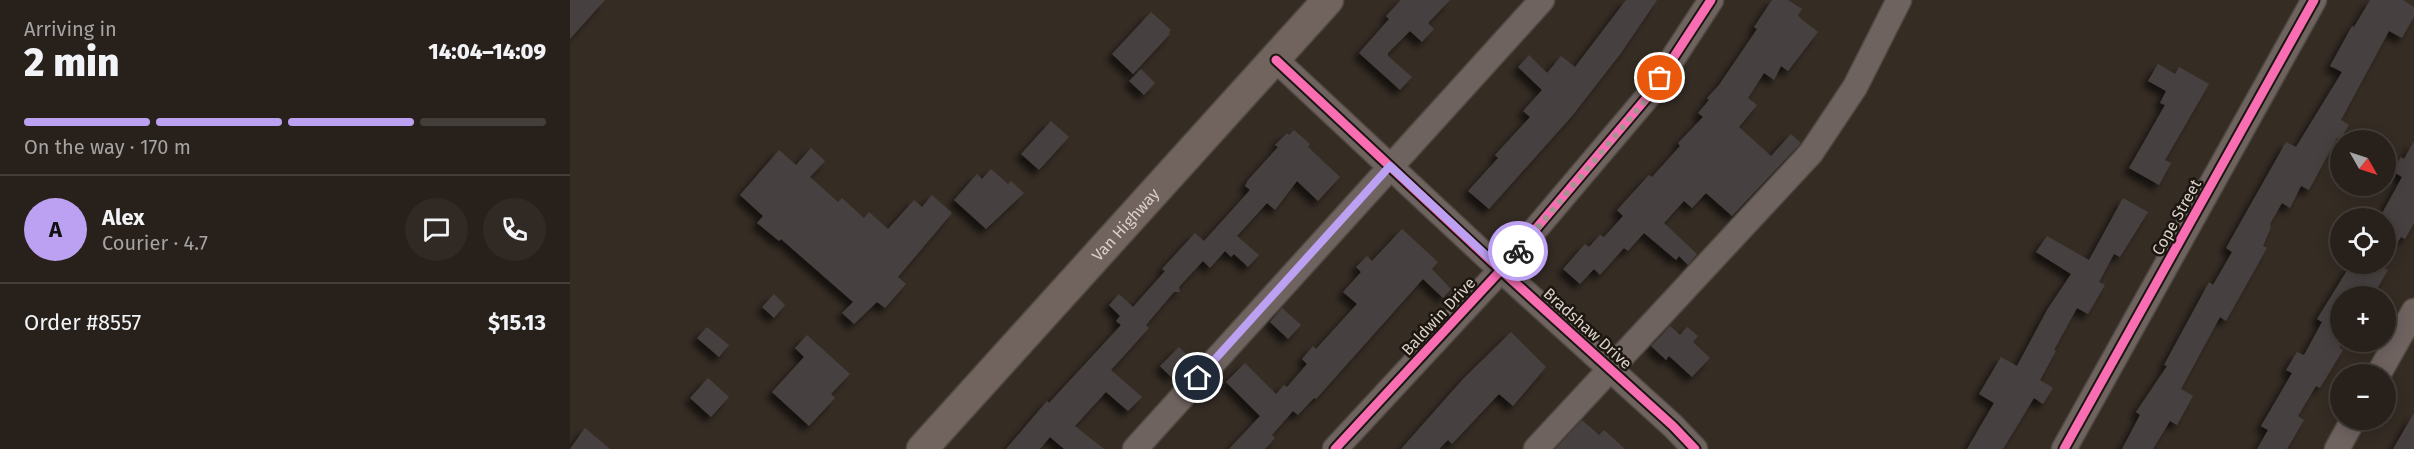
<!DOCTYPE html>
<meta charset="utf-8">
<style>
body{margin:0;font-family:"Fira Sans",sans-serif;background:#302924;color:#f1f3f6;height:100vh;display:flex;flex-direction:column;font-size:22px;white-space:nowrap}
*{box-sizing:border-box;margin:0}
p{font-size:20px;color:#a5a3a3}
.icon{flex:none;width:33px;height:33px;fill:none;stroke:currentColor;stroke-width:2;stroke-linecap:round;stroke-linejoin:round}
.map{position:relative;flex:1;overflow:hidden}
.drawer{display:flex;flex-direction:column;background:#28211b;width:570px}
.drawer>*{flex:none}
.needle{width:39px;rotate:129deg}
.fabs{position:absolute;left:1760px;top:130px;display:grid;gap:12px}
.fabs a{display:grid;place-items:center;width:66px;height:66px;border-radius:50%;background:#28211b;box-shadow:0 3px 15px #0003,0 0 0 2px #443e3a;font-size:30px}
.pin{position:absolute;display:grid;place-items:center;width:51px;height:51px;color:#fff;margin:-26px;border:3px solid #fff;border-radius:50%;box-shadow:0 2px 6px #0007}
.courier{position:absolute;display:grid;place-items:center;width:60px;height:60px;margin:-30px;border:4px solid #bca0f2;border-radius:50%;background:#fff;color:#222;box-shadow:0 2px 8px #0007}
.summary em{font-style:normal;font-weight:800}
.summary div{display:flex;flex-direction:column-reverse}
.summary{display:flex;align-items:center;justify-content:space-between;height:102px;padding:0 24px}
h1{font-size:39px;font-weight:800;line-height:45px}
.bar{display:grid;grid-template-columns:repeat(4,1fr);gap:9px 6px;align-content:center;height:72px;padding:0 24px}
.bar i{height:8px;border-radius:4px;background:#443e3a}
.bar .selected{background:#bca0f2}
.bar p{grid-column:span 4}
.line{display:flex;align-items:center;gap:15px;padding:0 24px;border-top:2px solid #443e3a}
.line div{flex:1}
.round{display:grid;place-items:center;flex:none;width:63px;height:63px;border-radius:32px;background:#302924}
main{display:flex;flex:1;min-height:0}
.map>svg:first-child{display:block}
.building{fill:#47413f;filter:url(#shadow)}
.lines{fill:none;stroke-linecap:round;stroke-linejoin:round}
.minor-casing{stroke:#514a43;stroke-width:27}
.major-casing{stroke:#514a43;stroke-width:33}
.minor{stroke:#6f6360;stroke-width:24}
.major{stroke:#71635e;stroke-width:30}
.cycleway-casing{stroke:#1c1610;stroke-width:13}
.cycleway{stroke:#f96db3;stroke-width:9}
.done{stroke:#a0978f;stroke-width:6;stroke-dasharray:0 10.8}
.route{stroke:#bca0f2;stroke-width:8}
.labels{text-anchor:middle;stroke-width:5;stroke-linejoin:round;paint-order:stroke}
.street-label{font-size:16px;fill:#dad0c8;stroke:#1c1610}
</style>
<main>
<section class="drawer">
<div class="summary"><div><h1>2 min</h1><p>Arriving in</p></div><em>14:04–14:09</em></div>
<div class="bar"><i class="selected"></i><i class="selected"></i><i class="selected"></i><i></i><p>On the way · 170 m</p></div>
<div class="line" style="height:108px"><b class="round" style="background:#bca0f2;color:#111">A</b><div><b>Alex</b><p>Courier · 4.7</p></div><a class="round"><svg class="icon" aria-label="chat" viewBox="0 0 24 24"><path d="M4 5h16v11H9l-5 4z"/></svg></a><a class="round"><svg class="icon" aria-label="phone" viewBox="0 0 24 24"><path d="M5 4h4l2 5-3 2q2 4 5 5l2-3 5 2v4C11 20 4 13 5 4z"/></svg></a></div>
<div class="line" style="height:78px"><div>Order #8557</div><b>$15.13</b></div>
</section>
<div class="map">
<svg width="1844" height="449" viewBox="0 0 1844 449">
<defs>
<filter id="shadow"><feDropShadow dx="-5.5" dy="5.5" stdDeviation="3" flood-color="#0009"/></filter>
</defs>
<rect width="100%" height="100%" fill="#352c24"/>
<path class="building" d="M 0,0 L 35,0 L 0,39 Z
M 831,0 L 880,0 L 858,23 L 864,29 L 852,42 L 840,31 L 818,53 L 818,56 L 842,77 L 830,90 L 789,53 L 819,19 L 816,16 Z
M 1056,0 L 1087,0 L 1051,53 L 1002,116 L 919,209 L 898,191 L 928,158 L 925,155 L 960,117 L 953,111 L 972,90 L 948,67 L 959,55 L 977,73 L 991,56 L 1005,67 Z
M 1202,0 L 1218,0 L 1232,9 L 1228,15 L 1230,18 L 1248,32 L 1218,71 L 1211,66 L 1204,80 L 1194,73 L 1178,98 L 1187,105 L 1169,127 L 1201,156 L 1221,134 L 1231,143 L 1162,216 L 1136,193 L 1122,208 L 1114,201 L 1094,223 L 1127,254 L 1118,265 L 1109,256 L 1106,260 L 1074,233 L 1058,251 L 1054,248 L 1030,275 L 1024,269 L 1010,284 L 993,269 L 1015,244 L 1019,247 L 1030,235 L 1034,237 L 1053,216 L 1047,210 L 1079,175 L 1082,177 L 1110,146 L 1108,143 L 1133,117 L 1128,113 L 1139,100 L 1137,98 L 1149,85 L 1187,29 L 1184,27 Z
M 1800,0 L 1833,0 L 1844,7 L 1844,17 L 1832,38 L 1819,31 L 1771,120 L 1779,125 L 1770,140 L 1767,138 L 1739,190 L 1731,186 L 1720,208 L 1712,203 L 1700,224 L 1701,227 L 1693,246 L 1697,248 L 1656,321 L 1650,317 L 1611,389 L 1623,396 L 1607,425 L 1600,421 L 1583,449 L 1552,449 L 1570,415 L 1566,412 L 1597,366 L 1594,365 L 1639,282 L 1643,285 L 1662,252 L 1656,248 L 1716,142 L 1726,147 L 1772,72 L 1760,66 L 1782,26 L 1784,27 Z
M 581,12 L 601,30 L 599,32 L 600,34 L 563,74 L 542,54 Z
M 1588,64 L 1605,74 L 1609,67 L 1639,84 L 1595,160 L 1601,163 L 1589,185 L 1559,168 L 1595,105 L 1590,103 L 1596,91 L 1578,81 Z
M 571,69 L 585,83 L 574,95 L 559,81 Z
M 481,121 L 499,137 L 469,170 L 451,154 Z
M 724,130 L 740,144 L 738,147 L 770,177 L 748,201 L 727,181 L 705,210 L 697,203 L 667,236 L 689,255 L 678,267 L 664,254 L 661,257 L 655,251 L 640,268 L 633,261 L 609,287 L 610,292 L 604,292 L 576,325 L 579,328 L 541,370 L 572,397 L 558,411 L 536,392 L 505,426 L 534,449 L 494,449 L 480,437 L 470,449 L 436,449 L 477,401 L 479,403 L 551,325 L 546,321 L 550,316 L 539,305 L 549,294 L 563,307 L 595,271 L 592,269 L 625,233 L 634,241 L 680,190 L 675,186 L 678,180 L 708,147 L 705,145 L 717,133 L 719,135 Z
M 1844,141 L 1844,223 L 1835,239 L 1831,237 L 1815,263 L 1815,219 L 1809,219 L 1832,177 L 1822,171 L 1831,157 L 1834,159 Z
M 241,148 L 255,161 L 240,177 L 268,202 L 272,198 L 294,218 L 299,212 L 318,229 L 344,200 L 352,207 L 362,195 L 382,213 L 328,277 L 336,284 L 315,308 L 307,302 L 284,324 L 272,313 L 283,302 L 211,239 L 209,241 L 187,223 L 193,216 L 170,195 L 209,150 L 226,165 Z
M 421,169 L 438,184 L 441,181 L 454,193 L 416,229 L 384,200 L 407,174 L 412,179 Z
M 1553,198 L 1578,212 L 1550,257 L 1544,254 L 1529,282 L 1535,285 L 1518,314 L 1507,308 L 1484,350 L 1486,351 L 1470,380 L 1483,388 L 1473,404 L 1464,398 L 1433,449 L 1397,449 L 1424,403 L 1409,394 L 1431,357 L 1447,366 L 1477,310 L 1501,274 L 1466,252 L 1477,236 L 1519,260 Z
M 832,229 L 868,262 L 862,269 L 881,289 L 873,298 L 853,279 L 746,399 L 744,398 L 728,415 L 723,411 L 702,435 L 705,438 L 695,449 L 659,449 L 690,416 L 656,382 L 675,363 L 706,394 L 714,385 L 717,387 L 737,364 L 732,359 L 743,346 L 746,349 L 787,304 L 773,292 L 791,272 L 786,267 L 797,256 L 802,261 Z
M 1781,264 L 1807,264 L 1818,270 L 1804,294 L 1798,290 L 1794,297 L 1770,297 L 1770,348 L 1773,350 L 1750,388 L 1746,386 L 1728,416 L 1734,420 L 1717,449 L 1687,449 L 1698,430 L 1691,426 L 1722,373 L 1716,370 L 1727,352 L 1734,355 L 1752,322 L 1747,319 Z
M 204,294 L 215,305 L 204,318 L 192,307 Z
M 712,308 L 731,325 L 718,339 L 700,322 Z
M 1100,326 L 1110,335 L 1117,327 L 1128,336 L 1123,342 L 1140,358 L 1122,377 L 1099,356 L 1096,360 L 1081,346 Z
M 137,327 L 159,345 L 149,357 L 127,338 Z
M 941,332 L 976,367 L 943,406 L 929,394 L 882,444 L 878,440 L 869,449 L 831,449 L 893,379 Z
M 237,335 L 280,374 L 261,394 L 265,398 L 239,426 L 202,392 L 234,357 L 225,348 Z
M 609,347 L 620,358 L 601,377 L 590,366 Z
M 138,378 L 159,397 L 141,417 L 120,398 Z
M 1844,413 L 1844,449 L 1823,449 Z
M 1012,420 L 1029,435 L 1034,430 L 1055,449 L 985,449 Z
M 15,428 L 40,449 L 0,449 Z"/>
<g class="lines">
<g class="minor-casing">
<path id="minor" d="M 706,60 L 931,270 L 1103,426 L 1125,449
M 1808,375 L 1844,311
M 565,449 L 972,0
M 765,449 L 931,270 L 1079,95 L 1141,0
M 966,449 L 1241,153 L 1285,87 L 1329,0
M 1494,449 L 1744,0
M 1767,449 L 1783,420"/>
</g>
<g class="major-casing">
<g id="major">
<path id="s1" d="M 352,449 L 758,0"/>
</g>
</g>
<use href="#minor" class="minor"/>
<use href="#major" class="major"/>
<g class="cycleway-casing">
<path id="cycleway" d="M 706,60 L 931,270 L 1103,426 L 1125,449
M 765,449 L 931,270 L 1079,95 L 1141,0
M 1494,449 L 1744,0"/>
</g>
<use href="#cycleway" class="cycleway"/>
</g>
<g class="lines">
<path class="done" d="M 948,251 L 1080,95 L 1090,78"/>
<path class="route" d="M 628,378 L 820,166 L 932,270 L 948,251"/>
</g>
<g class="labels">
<g class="street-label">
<text transform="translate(1606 217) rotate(-61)" y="6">Cope Street</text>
<text dy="6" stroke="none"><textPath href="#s1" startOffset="303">Van Highway</textPath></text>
<text transform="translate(868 316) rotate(-47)" y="6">Baldwin Drive</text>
<text transform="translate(1018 328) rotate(42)" y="6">Bradshaw Drive</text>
</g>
</g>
</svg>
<div class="fabs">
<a><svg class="needle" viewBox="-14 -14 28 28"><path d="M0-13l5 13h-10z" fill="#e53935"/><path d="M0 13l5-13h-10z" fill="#a5a3a3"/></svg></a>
<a><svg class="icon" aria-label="locate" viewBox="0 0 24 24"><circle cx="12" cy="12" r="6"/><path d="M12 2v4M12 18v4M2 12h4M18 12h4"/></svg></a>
<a>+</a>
<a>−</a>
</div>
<div class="pin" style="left:1090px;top:78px;background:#ea580c"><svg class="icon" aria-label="bag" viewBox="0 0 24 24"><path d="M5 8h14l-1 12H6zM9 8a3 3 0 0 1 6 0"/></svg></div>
<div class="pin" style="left:628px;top:378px;background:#1f2937"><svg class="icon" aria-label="home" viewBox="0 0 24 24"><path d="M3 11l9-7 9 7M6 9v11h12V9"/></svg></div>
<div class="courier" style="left:948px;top:251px"><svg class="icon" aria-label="bike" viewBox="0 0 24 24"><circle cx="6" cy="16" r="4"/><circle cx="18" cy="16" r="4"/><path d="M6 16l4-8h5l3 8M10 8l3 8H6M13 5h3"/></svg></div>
</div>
</main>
